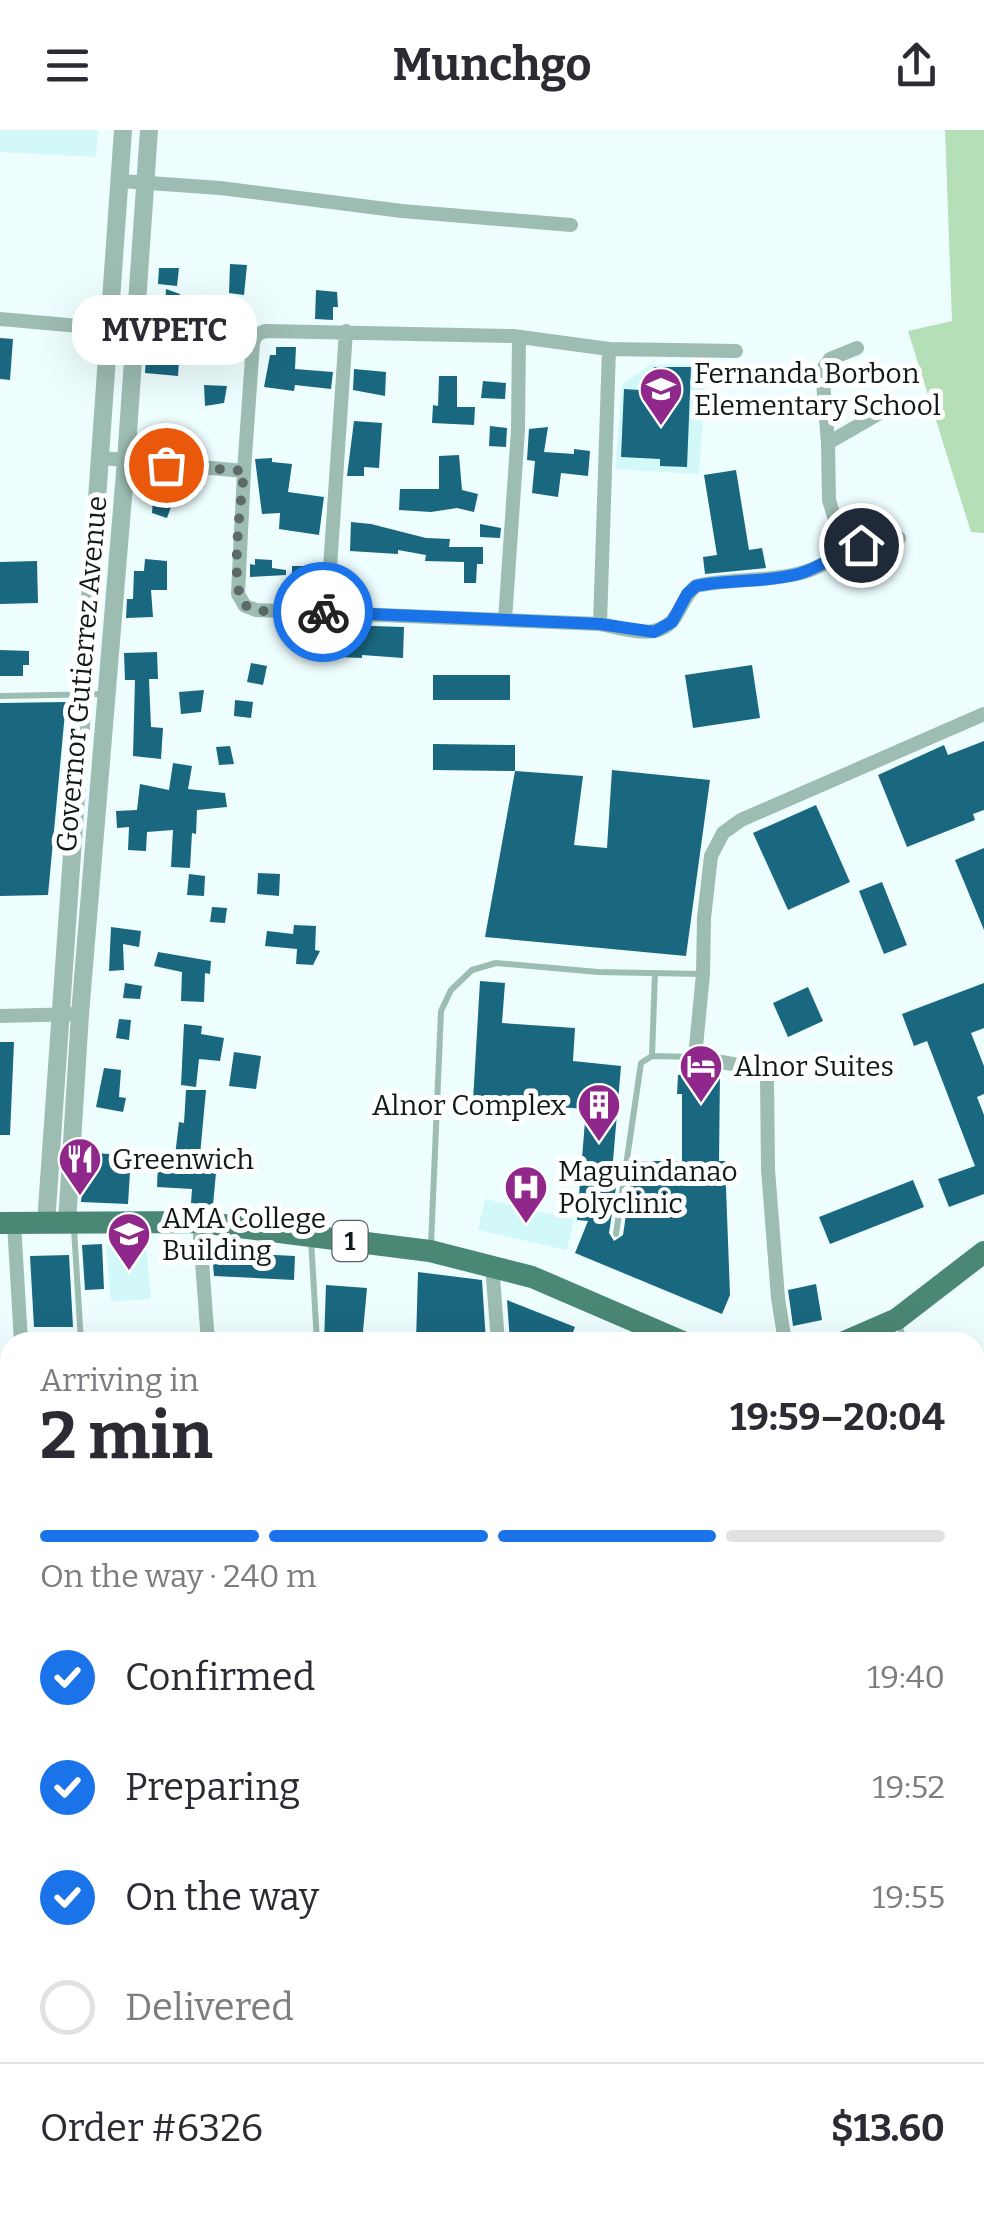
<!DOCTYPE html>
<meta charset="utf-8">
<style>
body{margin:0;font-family:Bitter,serif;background:#f7f7f7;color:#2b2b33;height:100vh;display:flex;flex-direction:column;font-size:38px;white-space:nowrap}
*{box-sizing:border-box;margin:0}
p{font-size:32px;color:#7c7c81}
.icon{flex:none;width:55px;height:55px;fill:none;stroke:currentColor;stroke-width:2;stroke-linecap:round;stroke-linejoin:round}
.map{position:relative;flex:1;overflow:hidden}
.drawer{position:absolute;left:0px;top:1202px;width:985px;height:882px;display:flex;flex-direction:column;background:#fff;border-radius:30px 30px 0 0;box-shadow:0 10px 40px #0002}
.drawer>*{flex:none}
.pin{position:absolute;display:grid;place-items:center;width:85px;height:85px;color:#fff;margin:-42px;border:5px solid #fff;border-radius:50%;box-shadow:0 2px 10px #0007}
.courier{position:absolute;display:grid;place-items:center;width:100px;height:100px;margin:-50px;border:8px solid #1a73e8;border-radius:50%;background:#fff;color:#222;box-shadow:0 2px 12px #0007}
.bubble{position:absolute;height:70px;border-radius:30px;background:#fff;box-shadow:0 10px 40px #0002;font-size:32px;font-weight:700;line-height:70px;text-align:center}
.summary em{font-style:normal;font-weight:700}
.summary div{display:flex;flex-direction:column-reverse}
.summary{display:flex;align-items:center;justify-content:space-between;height:170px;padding:0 40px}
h1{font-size:65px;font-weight:700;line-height:75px}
.bar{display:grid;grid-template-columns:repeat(4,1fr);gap:15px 10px;align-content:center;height:120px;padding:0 40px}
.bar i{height:12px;border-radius:8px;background:#e1e1e2}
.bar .active{background:#1a73e8}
.bar p{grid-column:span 4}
.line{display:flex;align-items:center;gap:25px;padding:0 40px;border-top:2px solid #e1e1e2}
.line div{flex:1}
ol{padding:0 40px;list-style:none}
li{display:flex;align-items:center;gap:30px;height:110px}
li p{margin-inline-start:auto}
li .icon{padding:10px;border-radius:50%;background:#1a73e8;color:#fff;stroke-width:4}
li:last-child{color:#7c7c81}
li i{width:55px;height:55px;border:5px solid #e1e1e2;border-radius:50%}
header{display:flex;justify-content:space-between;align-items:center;height:130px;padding:0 40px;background:#fff;font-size:45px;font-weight:700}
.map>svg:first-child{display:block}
.built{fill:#d2f8f9}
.green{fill:#b5dfb7}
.building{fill:#1a6780}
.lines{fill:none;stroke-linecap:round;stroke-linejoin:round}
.service{stroke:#9dbcb2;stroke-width:6}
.minor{stroke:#9dbcb2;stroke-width:14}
.tertiary{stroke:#9dbcb2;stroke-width:18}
.primary{stroke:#4b8775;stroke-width:22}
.done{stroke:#5e6a6a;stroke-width:10;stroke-dasharray:0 18}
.route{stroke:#1a73e8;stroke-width:12}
.labels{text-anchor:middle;stroke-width:10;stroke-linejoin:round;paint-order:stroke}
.shield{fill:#fff;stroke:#585f5f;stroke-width:2.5}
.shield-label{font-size:25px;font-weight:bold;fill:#101a1a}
.poi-label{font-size:28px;fill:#101a1a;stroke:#fff;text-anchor:start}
.street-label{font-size:28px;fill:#101a1a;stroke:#fff}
</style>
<header><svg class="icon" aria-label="menu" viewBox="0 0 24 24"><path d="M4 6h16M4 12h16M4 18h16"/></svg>Munchgo<svg class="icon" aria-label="share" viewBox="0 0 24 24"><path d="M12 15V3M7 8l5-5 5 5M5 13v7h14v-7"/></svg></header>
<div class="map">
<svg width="984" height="2083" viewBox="0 0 984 2083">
<rect width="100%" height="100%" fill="#eefeff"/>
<path class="built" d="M 0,0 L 98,0 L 96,27 L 0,22 Z
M 649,235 L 707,235 L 699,344 L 615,339 L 622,255 Z
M 485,1069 L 574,1089 L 567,1120 L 478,1100 Z
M 146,1112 L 151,1169 L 111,1172 L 106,1115 Z"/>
<path class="green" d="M 945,0 L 984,0 L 984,403 L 971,402 L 908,201 L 952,191 Z"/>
<path class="building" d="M 230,134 L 247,135 L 244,165 L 229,163 Z
M 159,138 L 179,138 L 177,156 L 158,154 Z
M 166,159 L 180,164 L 176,178 L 165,177 Z
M 316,160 L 337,162 L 338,177 L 333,177 L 333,190 L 315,189 Z
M 204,188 L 228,190 L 223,232 L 200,231 Z
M 0,208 L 13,209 L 10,250 L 0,249 Z
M 276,217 L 296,217 L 295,239 L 333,242 L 331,259 L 295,255 L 294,261 L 264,257 L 270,225 L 276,225 Z
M 146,227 L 179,230 L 178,246 L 145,243 Z
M 654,237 L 691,237 L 687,337 L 660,336 L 660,329 L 621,327 L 624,259 L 655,261 Z
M 354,239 L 386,242 L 385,266 L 353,260 Z
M 439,246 L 457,246 L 457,277 L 475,277 L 474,295 L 432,293 L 433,275 L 438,276 Z
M 483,251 L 506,253 L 505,269 L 481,268 Z
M 204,255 L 227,256 L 224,273 L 205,276 Z
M 354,291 L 382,293 L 379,338 L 364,337 L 364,346 L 347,346 Z
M 490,296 L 507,298 L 506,317 L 489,316 Z
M 548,297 L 544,322 L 574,324 L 574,319 L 590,321 L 588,346 L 561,343 L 558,367 L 532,363 L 535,331 L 527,330 L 529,299 Z
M 459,325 L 462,360 L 478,364 L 474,382 L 457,378 L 431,382 L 399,380 L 400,359 L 439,359 L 439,326 Z
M 272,328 L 272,332 L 292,334 L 288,362 L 324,367 L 319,405 L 279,399 L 280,383 L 262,384 L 255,329 Z
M 736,340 L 749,420 L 762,418 L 766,438 L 705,444 L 703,427 L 717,425 L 704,345 Z
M 153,370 L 172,374 L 167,388 L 152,383 Z
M 351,392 L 371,394 L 426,408 L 450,409 L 449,417 L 483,417 L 483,434 L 477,434 L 476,453 L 464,453 L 464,432 L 425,431 L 426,425 L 398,420 L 398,424 L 350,421 Z
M 480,394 L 501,398 L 500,408 L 480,407 Z
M 145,429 L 167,431 L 167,460 L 151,460 L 153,487 L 126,488 L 127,469 L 133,469 L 134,441 L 144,441 Z
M 255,429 L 272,430 L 272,438 L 286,440 L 286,445 L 250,447 L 250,434 L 255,435 Z
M 37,431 L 38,473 L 0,474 L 0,432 Z
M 292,436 L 308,436 L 309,469 L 292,461 Z
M 340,495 L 404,497 L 403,528 L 362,525 L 362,528 L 339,527 Z
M 0,520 L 29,521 L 29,535 L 23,535 L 23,546 L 0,546 Z
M 157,522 L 158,549 L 149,549 L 151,597 L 163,598 L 161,629 L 133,626 L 135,550 L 125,550 L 124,523 Z
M 251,533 L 267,536 L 263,555 L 247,552 Z
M 752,535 L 760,588 L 693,598 L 685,545 Z
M 433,545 L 510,545 L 510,570 L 433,570 Z
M 204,560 L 201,582 L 181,584 L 179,562 Z
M 235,570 L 253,572 L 251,588 L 234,586 Z
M 66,572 L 48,765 L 0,766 L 0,573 Z
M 984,611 L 984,680 L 973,684 L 975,690 L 907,717 L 878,645 L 944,615 L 948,625 Z
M 433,614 L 515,615 L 515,641 L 433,640 Z
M 230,616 L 234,634 L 219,635 L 216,617 Z
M 173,633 L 192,636 L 188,659 L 225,663 L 227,677 L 197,680 L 196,704 L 192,703 L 190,738 L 171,737 L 173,700 L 147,702 L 146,721 L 128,720 L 129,697 L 117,698 L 116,681 L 137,680 L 140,654 L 169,660 Z
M 612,640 L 710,650 L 686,826 L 485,807 L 515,641 L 583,646 L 574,715 L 607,718 Z
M 816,675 L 850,752 L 788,780 L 753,703 Z
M 984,718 L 984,800 L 955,730 Z
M 258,743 L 280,744 L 279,766 L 257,764 Z
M 189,744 L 205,746 L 204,766 L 187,765 Z
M 882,752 L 907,815 L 884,824 L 859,761 Z
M 212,777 L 227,778 L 225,793 L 210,792 Z
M 294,795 L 316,796 L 315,820 L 320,821 L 313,835 L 296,834 L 297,819 L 265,816 L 267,801 L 293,804 Z
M 111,797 L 141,801 L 139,817 L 123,814 L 124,840 L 109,841 Z
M 158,822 L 211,831 L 210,844 L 205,843 L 204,872 L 181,871 L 182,842 L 154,836 Z
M 480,851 L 505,853 L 502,893 L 575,898 L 573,931 L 621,936 L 613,1031 L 620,1031 L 609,1103 L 614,1111 L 623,1105 L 634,1031 L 682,1031 L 682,964 L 677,964 L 678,945 L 693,945 L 692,938 L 720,942 L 719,1031 L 725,1031 L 730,1165 L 722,1184 L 575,1123 L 588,1091 L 577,1090 L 586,979 L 473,971 Z
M 125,853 L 142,856 L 140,869 L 123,868 Z
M 984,853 L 984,898 L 971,903 L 984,936 L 984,964 L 977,967 L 984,985 L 984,1064 L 949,1077 L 938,1049 L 975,1036 L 927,911 L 914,916 L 902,884 Z
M 808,857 L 823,891 L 788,907 L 773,873 Z
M 119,889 L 131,890 L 129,910 L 116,908 Z
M 184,894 L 202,896 L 201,904 L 224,908 L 220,931 L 199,929 L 196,957 L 181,955 Z
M 0,912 L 14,912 L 10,1005 L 0,1005 Z
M 234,922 L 261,926 L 256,959 L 229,956 Z
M 104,938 L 121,940 L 119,967 L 126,968 L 123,982 L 96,977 Z
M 186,960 L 206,960 L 200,1025 L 204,1025 L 203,1031 L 217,1032 L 213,1075 L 191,1073 L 192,1059 L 157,1057 L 158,1033 L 174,1034 L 179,992 L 184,993 Z
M 86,1022 L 131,1026 L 128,1074 L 81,1072 Z
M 913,1050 L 924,1077 L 830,1114 L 819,1087 Z
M 102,1114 L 104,1159 L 85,1160 L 82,1115 Z
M 212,1122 L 295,1126 L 294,1150 L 214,1146 Z
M 69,1125 L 73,1197 L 34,1197 L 30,1126 Z
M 418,1142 L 482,1150 L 486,1212 L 416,1212 Z
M 816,1154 L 822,1190 L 793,1196 L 788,1160 Z
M 326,1155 L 367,1158 L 362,1212 L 324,1212 Z
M 507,1170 L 575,1197 L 569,1212 L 510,1212 Z"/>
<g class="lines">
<path class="service" d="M 0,566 L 106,564
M 652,926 L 655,843
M 74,1099 L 81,1212
M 616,1104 L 641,933 L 652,926 L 694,927
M 311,1109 L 317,1212
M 431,1115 L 441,881 L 451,860 L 472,840 L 496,833 L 598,842 L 702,844
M 899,1195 L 905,1212
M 821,2075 L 822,2083"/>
<path class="minor" d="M 121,51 L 220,58 L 402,81 L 571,95
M 0,189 L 136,201
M 609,219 L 736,221
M 828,313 L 822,240 L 830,229 L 857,218
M 102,328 L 244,341 L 238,464 L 245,476 L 256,480 L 600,494 C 627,499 661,513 677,484 C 684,473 686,464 696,456 C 745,445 805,458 844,419 L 829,370 L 828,313 L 892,276
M 244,341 L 253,213 L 256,205 L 265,201 L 513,206 L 609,219 L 600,494
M 844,419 L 899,408
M 327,482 L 346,201
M 505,490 L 518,300 L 519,207
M 0,886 L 80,884
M 199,1092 L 208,1212
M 14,1093 L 21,1212
M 492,1135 L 498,1212
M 785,1212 L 778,1168 L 768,1039 L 767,947 L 759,939 L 695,927 L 703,844 L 704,788 L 711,726 L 723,703 L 741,690 L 984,584
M 0,1272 L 10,1271
M 0,1411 L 10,1410
M 0,1706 L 10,1705
M 76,2075 L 77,2083
M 269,2075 L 270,2083
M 564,2075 L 564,2083"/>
<path class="tertiary" d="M 46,1093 L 123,0
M 67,1093 L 80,884 L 126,331 L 149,0"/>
<path class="primary" d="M 0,1093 L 199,1092 L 430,1121 L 532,1147 L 683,1212
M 844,1212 L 897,1189 L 984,1122"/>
</g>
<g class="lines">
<path class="done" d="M 166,335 L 244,341 C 242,365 228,460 245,475 C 256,485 306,482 323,482"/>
<path class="route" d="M 323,482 L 600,494 L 654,502 L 672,492 L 687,464 L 696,456 C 729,449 765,453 798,444 C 822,438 838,421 861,415"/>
</g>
<defs>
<g id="school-pin" transform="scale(2.25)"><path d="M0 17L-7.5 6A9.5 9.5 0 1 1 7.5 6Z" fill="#90278b" stroke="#fff"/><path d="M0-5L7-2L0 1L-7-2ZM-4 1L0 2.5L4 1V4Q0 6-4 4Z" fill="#fff"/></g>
<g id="hotel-pin" transform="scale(2.25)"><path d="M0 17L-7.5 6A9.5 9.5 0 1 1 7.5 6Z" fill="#90278b" stroke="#fff"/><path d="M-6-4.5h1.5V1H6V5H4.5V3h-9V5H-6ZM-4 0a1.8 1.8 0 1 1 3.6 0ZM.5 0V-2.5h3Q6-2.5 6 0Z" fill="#fff"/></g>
<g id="building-pin" transform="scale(2.25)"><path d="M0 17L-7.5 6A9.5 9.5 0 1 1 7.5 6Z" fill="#90278b" stroke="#fff"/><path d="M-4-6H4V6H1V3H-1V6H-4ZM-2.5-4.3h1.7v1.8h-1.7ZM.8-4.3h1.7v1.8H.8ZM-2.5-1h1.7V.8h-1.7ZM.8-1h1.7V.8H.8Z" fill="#fff"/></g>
<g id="restaurant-pin" transform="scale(2.25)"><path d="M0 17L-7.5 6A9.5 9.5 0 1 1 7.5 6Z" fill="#90278b" stroke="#fff"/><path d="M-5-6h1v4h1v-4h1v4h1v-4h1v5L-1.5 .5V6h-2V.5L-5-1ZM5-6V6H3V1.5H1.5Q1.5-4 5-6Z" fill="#fff"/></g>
<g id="hospital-pin" transform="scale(2.25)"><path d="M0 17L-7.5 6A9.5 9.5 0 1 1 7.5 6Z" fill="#90278b" stroke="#fff"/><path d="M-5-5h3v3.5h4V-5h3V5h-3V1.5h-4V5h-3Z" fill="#fff"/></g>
<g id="university-pin" transform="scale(2.25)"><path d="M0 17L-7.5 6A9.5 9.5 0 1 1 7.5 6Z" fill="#90278b" stroke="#fff"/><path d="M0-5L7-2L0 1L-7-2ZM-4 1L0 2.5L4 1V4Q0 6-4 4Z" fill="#fff"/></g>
</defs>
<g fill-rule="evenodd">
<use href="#school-pin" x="661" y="259"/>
<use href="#hotel-pin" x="701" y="936"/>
<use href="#building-pin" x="599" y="975"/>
<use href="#restaurant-pin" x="80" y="1029"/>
<use href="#hospital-pin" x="526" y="1057"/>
<use href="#university-pin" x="129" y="1104"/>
</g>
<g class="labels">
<rect class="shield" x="332.5" y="1091" width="35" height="40" rx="8"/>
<g class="shield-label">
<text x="350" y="1120">1</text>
</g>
<g class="poi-label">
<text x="694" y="253">Fernanda Borbon<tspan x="694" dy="32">Elementary School</tspan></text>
<text x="734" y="946">Alnor Suites</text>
<text x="566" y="985" text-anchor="end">Alnor Complex</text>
<text x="112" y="1039">Greenwich</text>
<text x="558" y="1051">Maguindanao<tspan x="558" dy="32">Polyclinic</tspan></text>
<text x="162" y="1098">AMA College<tspan x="162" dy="32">Building</tspan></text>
</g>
<g class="street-label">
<text transform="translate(81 544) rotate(-85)" y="10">Governor Gutierrez Avenue</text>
</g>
</g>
</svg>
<div class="pin" style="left:166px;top:335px;background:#ea580c"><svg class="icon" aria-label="bag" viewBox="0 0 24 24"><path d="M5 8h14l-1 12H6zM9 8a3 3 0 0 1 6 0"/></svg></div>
<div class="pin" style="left:861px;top:415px;background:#1f2937"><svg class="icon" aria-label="home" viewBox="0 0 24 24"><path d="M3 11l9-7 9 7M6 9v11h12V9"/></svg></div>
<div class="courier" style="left:323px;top:482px"><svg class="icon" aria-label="bike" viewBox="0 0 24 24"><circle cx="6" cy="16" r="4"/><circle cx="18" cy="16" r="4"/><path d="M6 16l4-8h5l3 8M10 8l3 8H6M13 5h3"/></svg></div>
<div class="bubble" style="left:72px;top:165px;width:185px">MVPETC</div>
<section class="drawer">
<div class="summary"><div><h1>2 min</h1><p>Arriving in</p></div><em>19:59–20:04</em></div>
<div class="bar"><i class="active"></i><i class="active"></i><i class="active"></i><i></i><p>On the way · 240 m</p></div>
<ol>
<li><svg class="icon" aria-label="check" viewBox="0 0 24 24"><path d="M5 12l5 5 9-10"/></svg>Confirmed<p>19:40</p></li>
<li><svg class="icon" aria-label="check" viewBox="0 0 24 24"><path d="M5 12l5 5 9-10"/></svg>Preparing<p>19:52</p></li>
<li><svg class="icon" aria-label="check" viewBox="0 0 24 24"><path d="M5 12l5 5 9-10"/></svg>On the way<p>19:55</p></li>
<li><i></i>Delivered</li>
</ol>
<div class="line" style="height:130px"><div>Order #6326</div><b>$13.60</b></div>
</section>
</div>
